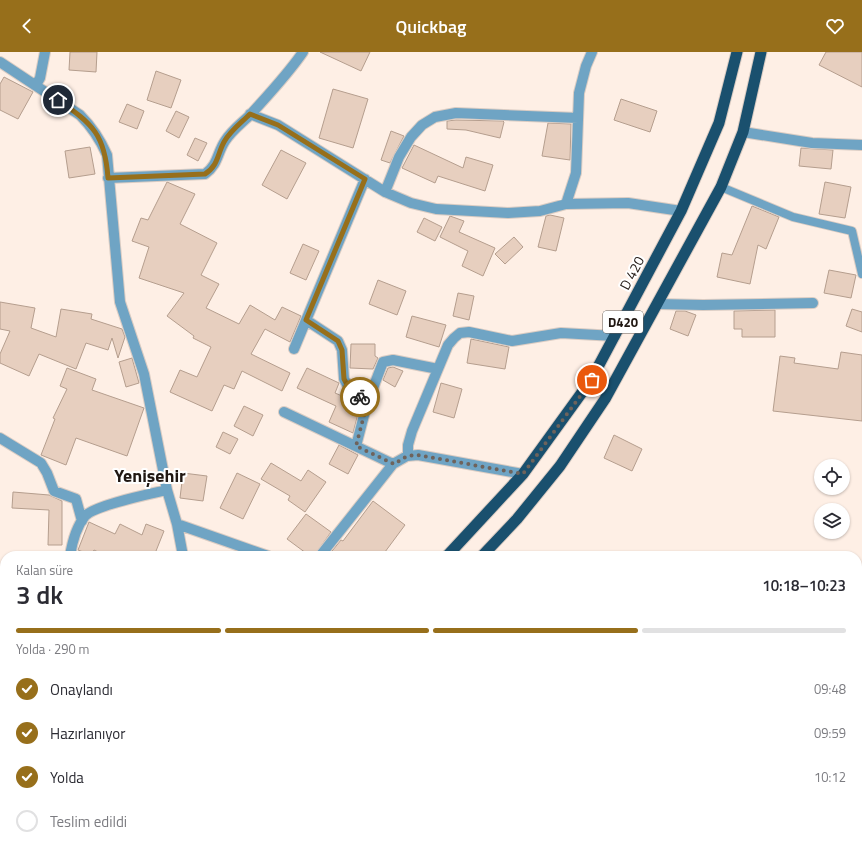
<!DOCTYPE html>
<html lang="tr">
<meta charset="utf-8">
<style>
body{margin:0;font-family:"Titillium Web",sans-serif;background:#f7f7f7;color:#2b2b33;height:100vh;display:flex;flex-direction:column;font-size:15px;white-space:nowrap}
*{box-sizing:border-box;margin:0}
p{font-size:13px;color:#7c7c81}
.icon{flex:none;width:22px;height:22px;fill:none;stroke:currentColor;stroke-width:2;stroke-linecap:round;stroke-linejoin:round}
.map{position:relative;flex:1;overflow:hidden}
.drawer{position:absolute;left:0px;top:499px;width:862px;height:300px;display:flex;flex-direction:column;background:#fff;border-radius:16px 16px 0 0;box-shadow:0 1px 3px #0004}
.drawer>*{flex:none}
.buttons{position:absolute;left:814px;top:407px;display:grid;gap:8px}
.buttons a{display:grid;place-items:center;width:36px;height:36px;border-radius:50%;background:#fff;box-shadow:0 1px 3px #0004;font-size:20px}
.pin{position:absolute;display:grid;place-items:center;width:34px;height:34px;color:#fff;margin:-17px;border:2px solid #fff;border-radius:50%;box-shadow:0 1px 4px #0007}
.courier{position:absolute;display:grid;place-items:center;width:40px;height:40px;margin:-20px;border:3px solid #976f1b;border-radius:50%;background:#fff;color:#222;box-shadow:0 1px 5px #0007}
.headline em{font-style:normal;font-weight:600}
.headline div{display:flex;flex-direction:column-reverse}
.headline{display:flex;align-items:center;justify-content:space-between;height:68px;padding:0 16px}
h1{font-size:26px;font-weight:600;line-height:30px}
.bar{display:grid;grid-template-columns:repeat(4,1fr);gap:6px 4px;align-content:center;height:48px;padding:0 16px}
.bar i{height:5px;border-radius:3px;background:#e1e1e2}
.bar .selected{background:#976f1b}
.bar p{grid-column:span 4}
ol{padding:0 16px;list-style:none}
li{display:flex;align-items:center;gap:12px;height:44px}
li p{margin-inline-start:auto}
li .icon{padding:4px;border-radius:50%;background:#976f1b;color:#fff;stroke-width:4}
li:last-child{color:#7c7c81}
li i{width:22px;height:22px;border:2px solid #e1e1e2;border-radius:50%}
header{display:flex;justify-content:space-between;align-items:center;height:52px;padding:0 16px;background:#976f1b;color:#fff;font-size:18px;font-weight:600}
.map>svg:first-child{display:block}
.building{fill:#e7cfbf;stroke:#b59e8e}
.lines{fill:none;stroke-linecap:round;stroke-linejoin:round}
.service-casing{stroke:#daccc3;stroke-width:10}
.minor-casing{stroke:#daccc3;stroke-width:12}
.trunk-casing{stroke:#daccc3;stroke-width:13}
.service{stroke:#6fa4c4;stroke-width:8}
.minor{stroke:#6fa4c4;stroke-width:10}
.trunk{stroke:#1a506e;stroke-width:11}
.done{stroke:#6e635c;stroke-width:4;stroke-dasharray:0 7.2}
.route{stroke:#976f1b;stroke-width:5}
.labels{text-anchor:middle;stroke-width:4;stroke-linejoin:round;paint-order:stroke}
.shield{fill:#fff;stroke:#635d59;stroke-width:1}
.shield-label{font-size:13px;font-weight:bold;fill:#201712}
.street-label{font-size:14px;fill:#201712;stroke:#fff}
.district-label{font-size:18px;font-weight:bold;fill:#201712;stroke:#fff}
</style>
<header><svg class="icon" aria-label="back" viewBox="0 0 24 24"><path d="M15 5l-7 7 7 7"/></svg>Quickbag<svg class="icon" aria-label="heart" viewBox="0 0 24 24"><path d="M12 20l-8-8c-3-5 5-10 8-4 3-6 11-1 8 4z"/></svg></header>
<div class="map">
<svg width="862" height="799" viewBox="0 0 862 799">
<rect width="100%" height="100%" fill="#feefe5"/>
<path class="building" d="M 70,0 L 97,0 L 96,20 L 69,18 Z
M 320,0 L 370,0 L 361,19 Z
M 826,0 L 862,0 L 862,35 L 819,13 Z
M 156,19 L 181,28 L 171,56 L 147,48 Z
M 4,25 L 33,40 L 18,67 L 0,58 L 0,32 Z
M 333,37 L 368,47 L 353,96 L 319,86 Z
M 621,47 L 657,59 L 650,80 L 614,68 Z
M 127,52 L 144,59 L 137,77 L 119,70 Z
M 176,59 L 189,65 L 179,86 L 166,79 Z
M 456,68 L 503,69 L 504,70 L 500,86 L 466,78 L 447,77 L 447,69 Z
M 548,71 L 571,72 L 570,108 L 542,104 Z
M 391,79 L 404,84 L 390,111 L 381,108 Z
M 195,86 L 207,91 L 198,109 L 187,103 Z
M 414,93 L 463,116 L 466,105 L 493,113 L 485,139 L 438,124 L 435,131 L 402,116 Z
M 90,95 L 95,122 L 69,126 L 65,99 Z
M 801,96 L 833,98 L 831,117 L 799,114 Z
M 281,98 L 306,111 L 287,147 L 262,133 Z
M 167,130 L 195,142 L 180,172 L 217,191 L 201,223 L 219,232 L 206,256 L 239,272 L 250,253 L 275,268 L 282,255 L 301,264 L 290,290 L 265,277 L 251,302 L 290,321 L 282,339 L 242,319 L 234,337 L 224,333 L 212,359 L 170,340 L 180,318 L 197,325 L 211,295 L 193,286 L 194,284 L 167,264 L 184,241 L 139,226 L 149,195 L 132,189 L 141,166 L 148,168 Z
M 825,130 L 851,135 L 845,166 L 819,162 Z
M 752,154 L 779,165 L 766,197 L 758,193 L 750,232 L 717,225 L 722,201 L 732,203 Z
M 550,163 L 564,166 L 556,199 L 538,195 L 546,164 Z
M 450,164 L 464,169 L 459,180 L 495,196 L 483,224 L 462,214 L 468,199 L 440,185 Z
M 424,166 L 442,175 L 435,189 L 417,180 Z
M 514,185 L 523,195 L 505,212 L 495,202 Z
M 303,192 L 319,199 L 306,228 L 290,221 Z
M 829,218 L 856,223 L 851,246 L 824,241 Z
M 378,228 L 406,239 L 397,263 L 369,252 Z
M 458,241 L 474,244 L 469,268 L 453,264 Z
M 0,250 L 35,256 L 31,276 L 56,285 L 61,257 L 92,262 L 91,267 L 122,277 L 125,285 L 118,306 L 112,286 L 108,298 L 86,291 L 76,317 L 39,302 L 29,324 L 0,311 L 0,302 L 10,279 L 0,277 Z
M 852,257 L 862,260 L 862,280 L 846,274 Z
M 775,258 L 775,285 L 742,285 L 742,277 L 734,277 L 734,259 Z
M 676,259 L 685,259 L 696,263 L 688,284 L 670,277 Z
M 412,264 L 446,273 L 439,295 L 406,285 Z
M 471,287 L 509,295 L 505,317 L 467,311 Z
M 351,292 L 375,292 L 375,304 L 378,306 L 373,317 L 350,316 Z
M 841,300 L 862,303 L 862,369 L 773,359 L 780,304 L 795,306 L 794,311 L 838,317 Z
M 132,306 L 139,331 L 126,335 L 119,310 Z
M 393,315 L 403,319 L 395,335 L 383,328 L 388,316 Z
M 67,316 L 96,327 L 92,338 L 144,356 L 127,404 L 76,386 L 66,413 L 41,403 L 55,367 L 53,366 L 67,337 L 60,334 Z
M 307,316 L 339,331 L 335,341 L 354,349 L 360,354 L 353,381 L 329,370 L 336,354 L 297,336 Z
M 441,331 L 462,337 L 454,366 L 433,360 Z
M 244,354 L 263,363 L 253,384 L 234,374 Z
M 223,380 L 238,387 L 230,402 L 216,395 Z
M 614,383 L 642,397 L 632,419 L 604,406 Z
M 339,393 L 358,403 L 348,422 L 329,412 Z
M 271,411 L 301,429 L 308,418 L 326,430 L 305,460 L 288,448 L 290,444 L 261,427 Z
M 183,421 L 207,424 L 203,449 L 180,446 Z
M 237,421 L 260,432 L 243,467 L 220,456 Z
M 13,440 L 49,443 L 62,449 L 62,493 L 48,493 L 49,458 L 12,456 Z
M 373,449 L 405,473 L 382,504 L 328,504 L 341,488 L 343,489 Z
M 306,462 L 331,480 L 314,504 L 310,504 L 287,487 Z
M 89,470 L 115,482 L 120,472 L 142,483 L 146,472 L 164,479 L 154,504 L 106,504 L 94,498 L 91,503 L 78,498 Z"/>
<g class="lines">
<g class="service-casing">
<path id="service" d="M 721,135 L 793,165 L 852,179 L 862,222"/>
</g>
<g class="minor-casing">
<path id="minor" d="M 0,10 L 80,63 C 92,75 100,87 107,103 L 120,250 L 144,322 L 167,438 L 177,472 L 183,504
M 36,33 L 40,26 L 45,0
M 250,62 L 278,73 L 385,140 L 411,151 L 436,157 L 508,161 L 540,159 L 566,152 L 628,151 L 681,159
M 743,80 L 812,91 L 862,93
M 108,126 L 205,122 C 218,113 217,101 225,89 C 232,78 242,71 251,62 C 269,42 288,22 303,0
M 385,140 L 399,105 L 411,85 L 422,73 L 435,65 L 456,61 L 578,66
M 566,152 L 576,121 L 579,41 L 586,14 L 592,0
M 658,252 L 703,253 L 813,251
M 306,268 L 338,289 L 342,298 L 344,327 L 349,336 L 367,352
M 294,297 L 365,127
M 284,360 L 393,412
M 0,386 L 41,411 L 47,421 L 54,439 L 76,447 L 82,469
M 356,394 L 367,352 L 383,310 L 393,308 L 438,317
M 408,404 L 408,393 L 412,379 L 448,293 L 454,286 L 460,281 L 469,280 L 512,289 L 561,281 L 615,284
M 177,472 L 268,504
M 70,504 C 72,491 77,474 85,464 C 95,453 150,442 167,438
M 320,504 L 393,412 L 407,404 L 418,403 L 523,422
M 0,538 L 5,539
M 857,757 L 862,756
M 582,799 L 584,794"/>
</g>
<g class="trunk-casing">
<path id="trunk" d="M 447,504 L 523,422 L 591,328 L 681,159 L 719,71 L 737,0
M 482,504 L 517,467 L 560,414 L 605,347 L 721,135 L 743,80 L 761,0
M 136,799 L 141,794
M 185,799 L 190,794"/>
</g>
<use href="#service" class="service"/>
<use href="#minor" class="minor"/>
<use href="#trunk" class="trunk"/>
</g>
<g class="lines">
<path class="done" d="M 360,345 L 367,352 L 356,394 L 394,412 L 407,404 L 418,403 L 523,422 L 592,328"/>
<path class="route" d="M 58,48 C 93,72 105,83 108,126 L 205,122 C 218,114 217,103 224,90 C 230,79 241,71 250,62 L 278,73 L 365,127 L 306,268 L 338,289 L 342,298 L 344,327 L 349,336 L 360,345"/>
</g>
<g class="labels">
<rect class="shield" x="603" y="259" width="40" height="22" rx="3"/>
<g class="shield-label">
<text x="623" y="275">D420</text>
</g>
<g class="street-label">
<text transform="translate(632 221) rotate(-62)" y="5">D 420</text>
</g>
<g class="district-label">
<text x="150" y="430">Yenişehir</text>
</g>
</g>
</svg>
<div class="buttons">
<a><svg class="icon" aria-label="locate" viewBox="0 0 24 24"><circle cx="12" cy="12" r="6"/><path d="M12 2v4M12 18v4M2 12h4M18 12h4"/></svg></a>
<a><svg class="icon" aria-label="layers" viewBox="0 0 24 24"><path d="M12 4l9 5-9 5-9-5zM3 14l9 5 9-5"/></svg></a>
</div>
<div class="pin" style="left:592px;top:328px;background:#ea580c"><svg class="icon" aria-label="bag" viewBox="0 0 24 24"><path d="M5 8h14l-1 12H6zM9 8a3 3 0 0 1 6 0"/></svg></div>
<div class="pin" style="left:58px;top:48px;background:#1f2937"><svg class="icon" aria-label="home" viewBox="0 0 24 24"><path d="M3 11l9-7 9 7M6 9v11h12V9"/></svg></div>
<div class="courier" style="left:360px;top:345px"><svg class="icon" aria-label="bike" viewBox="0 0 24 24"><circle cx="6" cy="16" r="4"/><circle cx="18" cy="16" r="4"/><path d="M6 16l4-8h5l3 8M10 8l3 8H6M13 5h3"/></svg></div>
<section class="drawer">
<div class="headline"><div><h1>3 dk</h1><p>Kalan süre</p></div><em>10:18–10:23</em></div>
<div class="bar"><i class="selected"></i><i class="selected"></i><i class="selected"></i><i></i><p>Yolda · 290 m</p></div>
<ol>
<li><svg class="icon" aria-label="check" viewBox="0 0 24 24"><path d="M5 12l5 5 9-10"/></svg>Onaylandı<p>09:48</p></li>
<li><svg class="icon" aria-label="check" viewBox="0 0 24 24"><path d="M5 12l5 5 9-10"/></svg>Hazırlanıyor<p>09:59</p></li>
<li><svg class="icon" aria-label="check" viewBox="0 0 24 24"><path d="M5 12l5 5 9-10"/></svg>Yolda<p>10:12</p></li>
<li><i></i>Teslim edildi</li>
</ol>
</section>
</div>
